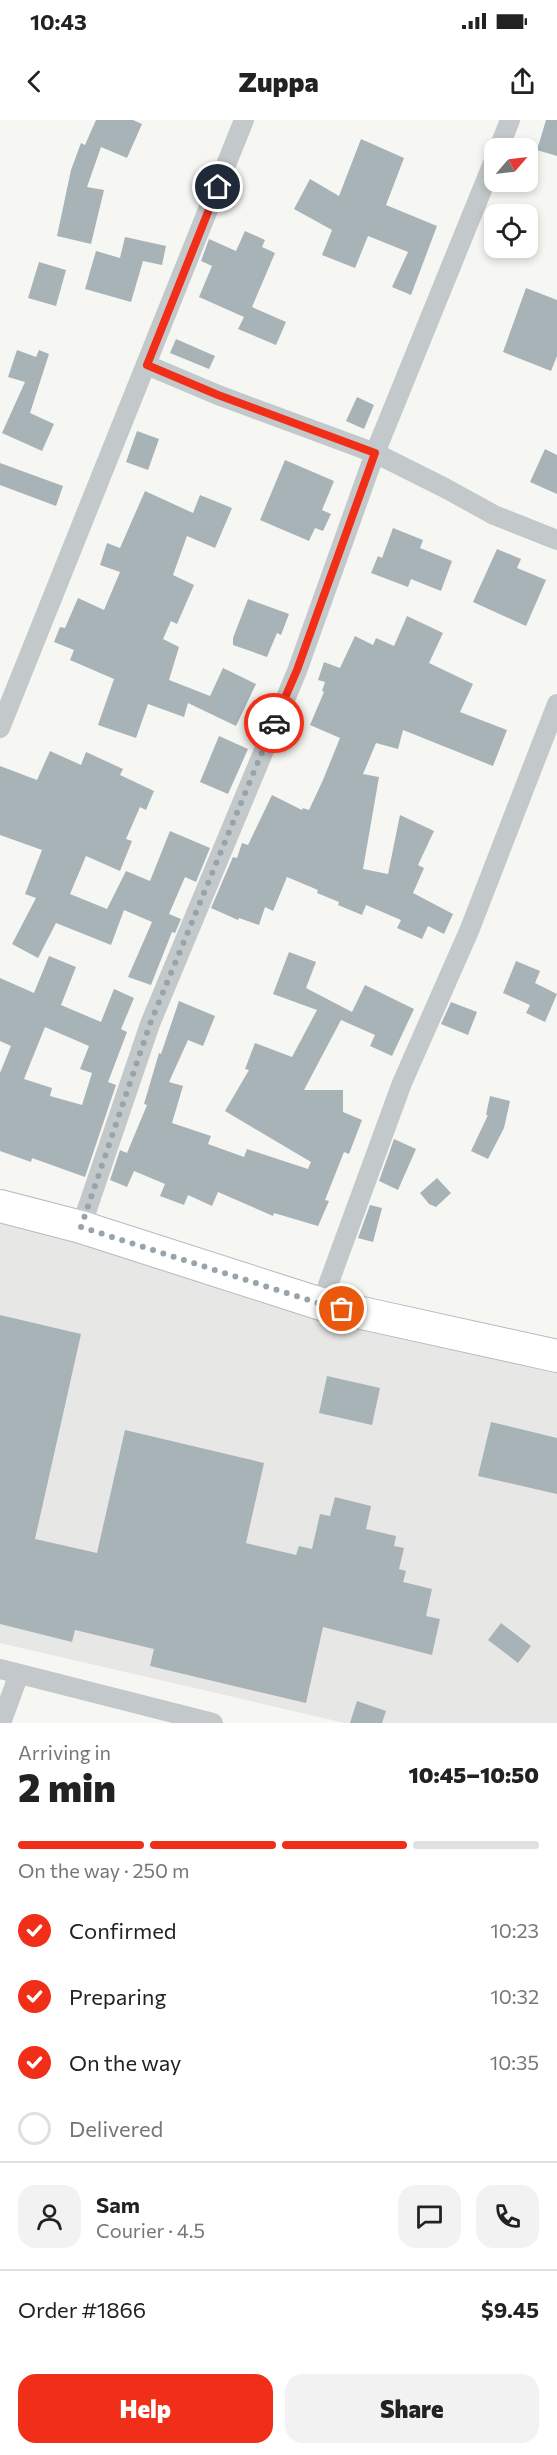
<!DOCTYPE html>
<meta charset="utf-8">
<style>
body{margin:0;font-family:Commissioner,sans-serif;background:#f2f2f2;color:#222;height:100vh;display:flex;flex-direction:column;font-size:22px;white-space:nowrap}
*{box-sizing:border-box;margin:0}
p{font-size:20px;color:#767676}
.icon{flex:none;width:33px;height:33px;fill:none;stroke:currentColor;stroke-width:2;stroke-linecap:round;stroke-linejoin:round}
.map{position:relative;height:1603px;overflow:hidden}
.drawer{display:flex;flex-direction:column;background:#fff;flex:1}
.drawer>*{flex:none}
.needle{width:39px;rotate:62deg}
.buttons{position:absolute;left:484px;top:18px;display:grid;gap:12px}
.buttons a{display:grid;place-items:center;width:54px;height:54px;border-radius:12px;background:#fff;box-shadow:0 3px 9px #0003;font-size:30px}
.pin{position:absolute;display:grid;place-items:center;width:51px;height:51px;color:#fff;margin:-26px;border:3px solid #fff;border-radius:50%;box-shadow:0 2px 6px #0007}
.courier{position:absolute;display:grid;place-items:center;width:60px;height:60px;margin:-30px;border:4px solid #f12e17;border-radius:50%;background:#fff;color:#222;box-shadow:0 2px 8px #0007}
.overview em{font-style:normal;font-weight:800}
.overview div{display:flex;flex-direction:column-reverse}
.overview{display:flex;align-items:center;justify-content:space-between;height:102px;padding:0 18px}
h1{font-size:39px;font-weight:800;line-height:45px}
.bar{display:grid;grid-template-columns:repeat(4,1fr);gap:9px 6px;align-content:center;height:72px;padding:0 18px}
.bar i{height:8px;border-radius:4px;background:#e0e0e0}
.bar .selected{background:#f12e17}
.bar p{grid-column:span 4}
.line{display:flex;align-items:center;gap:15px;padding:0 18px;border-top:2px solid #e0e0e0}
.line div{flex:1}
.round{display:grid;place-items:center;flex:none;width:63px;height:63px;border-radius:18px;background:#f2f2f2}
ol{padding:0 18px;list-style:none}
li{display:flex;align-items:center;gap:18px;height:66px}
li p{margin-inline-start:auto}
li .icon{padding:6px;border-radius:50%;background:#f12e17;color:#fff;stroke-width:4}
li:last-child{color:#767676}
li i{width:33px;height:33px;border:3px solid #e0e0e0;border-radius:50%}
.action{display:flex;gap:12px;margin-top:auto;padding:12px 18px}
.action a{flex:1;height:69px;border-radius:18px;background:#f12e17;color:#fff;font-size:24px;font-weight:800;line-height:69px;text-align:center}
.action a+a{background:#f2f2f2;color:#222}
.status{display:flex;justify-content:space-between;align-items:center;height:42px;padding:0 30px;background:#fff;direction:ltr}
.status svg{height:16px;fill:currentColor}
header{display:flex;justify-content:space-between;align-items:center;height:78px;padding:0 18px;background:#fff;font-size:27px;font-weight:800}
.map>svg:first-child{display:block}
.built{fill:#e7e7e5}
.building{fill:#a8b3b8;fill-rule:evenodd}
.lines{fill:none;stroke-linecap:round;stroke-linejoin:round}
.trunk-casing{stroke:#b5babc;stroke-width:34}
.minor{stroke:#c3c8cb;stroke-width:20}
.trunk{stroke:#fff;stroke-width:32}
.done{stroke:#96a5ac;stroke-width:6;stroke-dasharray:0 10.8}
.route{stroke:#f12e17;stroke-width:8}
</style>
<div class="status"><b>10:43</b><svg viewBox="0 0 49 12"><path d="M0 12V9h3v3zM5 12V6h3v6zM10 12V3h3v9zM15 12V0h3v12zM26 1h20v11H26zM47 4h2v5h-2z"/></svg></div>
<header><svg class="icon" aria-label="back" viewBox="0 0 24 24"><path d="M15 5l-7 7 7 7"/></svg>Zuppa<svg class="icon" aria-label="share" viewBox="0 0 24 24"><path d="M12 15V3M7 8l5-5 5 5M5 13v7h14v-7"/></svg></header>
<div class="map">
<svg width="557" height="1603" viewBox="0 0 557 1603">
<rect width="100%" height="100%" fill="#f6f6f2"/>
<path class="built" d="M 0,1096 L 557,1225 L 557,1603 L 345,1603 L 0,1523 Z"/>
<path class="building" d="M 96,0 L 133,0 L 142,4 L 127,38 L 101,27 L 87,67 L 104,70 L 91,124 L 57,116 L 71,50 L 81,23 L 85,25 Z
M 546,0 L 557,0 L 557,36 L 537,30 Z
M 361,19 L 404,38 L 386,85 L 437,106 L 411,175 L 392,167 L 408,132 L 368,116 L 355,148 L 322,135 L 332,110 L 294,89 L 310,59 L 339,76 Z
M 245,111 L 265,120 L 262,127 L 275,133 L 252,187 L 286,202 L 276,225 L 238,209 L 244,197 L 199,177 L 212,146 L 201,141 L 209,119 L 236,131 Z
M 125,117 L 166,126 L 162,145 L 143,141 L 131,182 L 85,169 L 96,131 L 120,138 Z
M 39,142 L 66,150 L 56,186 L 28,178 Z
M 526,168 L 557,180 L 557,236 L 551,251 L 503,232 Z
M 176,219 L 215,236 L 209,249 L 170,233 Z
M 17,230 L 36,237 L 39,230 L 49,234 L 30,293 L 54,304 L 42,331 L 2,313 L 25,262 L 8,257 Z
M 357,277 L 374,285 L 364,309 L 346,301 Z
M 137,311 L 159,319 L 148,350 L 126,342 Z
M 545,329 L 557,335 L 557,374 L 530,362 Z
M 285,340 L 334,361 L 322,390 L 331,394 L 323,411 L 315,408 L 309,421 L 260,400 Z
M 0,343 L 63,366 L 56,386 L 0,365 Z
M 145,371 L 193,393 L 200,375 L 232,388 L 215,428 L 187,416 L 173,455 L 194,465 L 177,504 L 171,501 L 163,519 L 179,527 L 169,560 L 210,576 L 223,548 L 256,564 L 236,606 L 188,583 L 184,597 L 148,584 L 136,618 L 98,605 L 114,559 L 70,540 L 74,530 L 54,522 L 60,507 L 65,508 L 78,478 L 104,490 L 120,452 L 100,445 L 107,423 L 120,428 Z
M 393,408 L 423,420 L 420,428 L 452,441 L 441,471 L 411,459 L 408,467 L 371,453 L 378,436 L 382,438 Z
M 497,429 L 521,439 L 517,448 L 546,460 L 526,506 L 473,482 Z
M 248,479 L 289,494 L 281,515 L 277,513 L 267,537 L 233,525 L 233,518 Z
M 407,496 L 443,513 L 429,543 L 473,564 L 460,592 L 507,610 L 493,646 L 403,610 L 398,629 L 376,623 L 363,654 L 379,657 L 363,749 L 388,754 L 400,695 L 434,711 L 418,745 L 424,748 L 413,773 L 453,794 L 444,814 L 428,806 L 422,819 L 397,808 L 401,800 L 366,785 L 362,795 L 338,785 L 339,782 L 317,773 L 318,770 L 287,757 L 273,791 L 265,787 L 259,805 L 239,798 L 238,800 L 211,788 L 233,737 L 237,738 L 242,723 L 248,725 L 272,675 L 302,690 L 303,688 L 309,690 L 323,660 L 340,618 L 310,605 L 324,572 L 322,571 L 325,562 L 318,560 L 324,542 L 340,548 L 355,516 L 373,525 L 376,518 L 394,526 Z
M 219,616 L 248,629 L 228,674 L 200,662 Z
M 50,631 L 81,645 L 86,632 L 123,649 L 120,655 L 154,671 L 146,690 L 140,687 L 126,719 L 132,721 L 120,751 L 86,736 L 70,774 L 107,789 L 126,751 L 150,761 L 170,711 L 210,728 L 196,762 L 185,757 L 169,794 L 181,799 L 175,813 L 172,812 L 151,865 L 128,857 L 152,802 L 124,790 L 111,825 L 56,803 L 38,838 L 12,824 L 36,778 L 25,774 L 42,730 L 0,715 L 0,646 L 37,660 Z
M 289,832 L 316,842 L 306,868 L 352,892 L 365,865 L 414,889 L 392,936 L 370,926 L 375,915 L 341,900 L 304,970 L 343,970 L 343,992 L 362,1000 L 349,1034 L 344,1032 L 325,1080 L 329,1081 L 319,1104 L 318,1106 L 274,1093 L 273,1096 L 218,1072 L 212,1086 L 188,1075 L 184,1085 L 160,1076 L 165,1064 L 134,1051 L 127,1067 L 110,1060 L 120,1030 L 127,1033 L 147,985 L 144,984 L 159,933 L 161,934 L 179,881 L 215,896 L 203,926 L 188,920 L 169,962 L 183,966 L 172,1003 L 211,1016 L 208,1024 L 244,1037 L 247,1029 L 308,1049 L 311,1042 L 225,991 L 249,950 L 245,949 L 255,923 L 292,937 L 317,890 L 273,874 Z
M 49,836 L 76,847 L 61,885 L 101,902 L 114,869 L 134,878 L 121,909 L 127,912 L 108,962 L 116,965 L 85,1057 L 32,1038 L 31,1042 L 0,1031 L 0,953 L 11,926 L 0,921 L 0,858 L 34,873 ZM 45,907 L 89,926 L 80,949 L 92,953 L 82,985 L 50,976 L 52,968 L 24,959 Z
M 516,841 L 540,851 L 535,863 L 557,874 L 545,902 L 526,893 L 530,885 L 503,873 Z
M 451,882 L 477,892 L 468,915 L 441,904 Z
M 490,976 L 510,981 L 504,1008 L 488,1039 L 471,1031 L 488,995 L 486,995 Z
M 394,1019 L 416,1029 L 398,1070 L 379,1061 Z
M 437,1058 L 451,1073 L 436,1087 L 429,1084 L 420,1073 Z
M 370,1085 L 382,1088 L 373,1122 L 358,1118 Z
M 0,1195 L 81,1214 L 35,1419 L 97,1433 L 125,1310 L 264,1343 L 246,1423 L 296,1435 L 299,1426 L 312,1429 L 320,1394 L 330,1396 L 335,1377 L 371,1386 L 366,1409 L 396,1416 L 394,1426 L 404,1428 L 399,1449 L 406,1451 L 403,1462 L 432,1469 L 426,1496 L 440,1499 L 432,1535 L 323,1507 L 306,1583 L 150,1546 L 154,1529 L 75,1510 L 72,1522 L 0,1504 Z
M 327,1256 L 380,1268 L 372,1305 L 319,1293 Z
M 491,1302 L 557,1318 L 557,1374 L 478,1356 Z
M 501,1503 L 531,1526 L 518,1543 L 488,1520 Z
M 357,1581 L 386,1591 L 382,1603 L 350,1603 Z"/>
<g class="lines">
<g class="trunk-casing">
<path id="trunk" d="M 0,1086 L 81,1107 L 321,1184 L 557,1236"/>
</g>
<path class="minor" d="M 499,28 L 510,0
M 147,245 L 218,275 L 375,333 L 445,368 L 494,395 L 557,420
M 0,608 L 244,0
M 81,1107 L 150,904 L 297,551 L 375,333 L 495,38
M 321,1184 L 402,963 L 469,811 L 557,584
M 0,1549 L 213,1603
M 1,1603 L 19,1554"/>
<use href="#trunk" class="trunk"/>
</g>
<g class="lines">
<path class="done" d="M 274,603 L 150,904 L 81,1107 L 321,1184 L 342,1189"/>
<path class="route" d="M 218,67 L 147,245 L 218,275 L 375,333 L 297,550 L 274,603"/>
</g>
</svg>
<div class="buttons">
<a><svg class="needle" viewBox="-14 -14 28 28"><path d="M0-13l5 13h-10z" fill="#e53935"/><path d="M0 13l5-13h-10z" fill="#767676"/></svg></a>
<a><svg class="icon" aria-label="locate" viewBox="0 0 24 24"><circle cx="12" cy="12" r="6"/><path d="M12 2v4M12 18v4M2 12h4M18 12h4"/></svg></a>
</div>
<div class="pin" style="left:342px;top:1189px;background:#ea580c"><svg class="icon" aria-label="bag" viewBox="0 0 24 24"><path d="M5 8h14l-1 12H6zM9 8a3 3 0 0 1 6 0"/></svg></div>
<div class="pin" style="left:218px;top:67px;background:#1f2937"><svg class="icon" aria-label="home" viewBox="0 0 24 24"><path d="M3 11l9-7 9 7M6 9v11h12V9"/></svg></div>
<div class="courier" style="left:274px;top:603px"><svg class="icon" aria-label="car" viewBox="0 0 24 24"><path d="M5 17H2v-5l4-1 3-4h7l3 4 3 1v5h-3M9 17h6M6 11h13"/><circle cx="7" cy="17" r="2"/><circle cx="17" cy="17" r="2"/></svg></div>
</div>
<section class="drawer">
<div class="overview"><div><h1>2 min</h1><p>Arriving in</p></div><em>10:45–10:50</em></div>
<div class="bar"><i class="selected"></i><i class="selected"></i><i class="selected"></i><i></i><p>On the way · 250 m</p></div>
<ol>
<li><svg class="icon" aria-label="check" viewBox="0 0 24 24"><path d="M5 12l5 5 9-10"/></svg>Confirmed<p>10:23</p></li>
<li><svg class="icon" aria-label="check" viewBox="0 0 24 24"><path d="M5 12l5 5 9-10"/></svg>Preparing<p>10:32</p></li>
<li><svg class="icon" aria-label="check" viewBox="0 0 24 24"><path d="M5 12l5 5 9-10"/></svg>On the way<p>10:35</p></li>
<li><i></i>Delivered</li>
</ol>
<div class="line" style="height:108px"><a class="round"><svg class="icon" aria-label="person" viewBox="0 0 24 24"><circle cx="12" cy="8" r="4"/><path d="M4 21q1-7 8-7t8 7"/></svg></a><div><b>Sam</b><p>Courier · 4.5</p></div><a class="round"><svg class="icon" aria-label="chat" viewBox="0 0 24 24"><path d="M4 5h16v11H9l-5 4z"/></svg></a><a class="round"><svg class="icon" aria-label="phone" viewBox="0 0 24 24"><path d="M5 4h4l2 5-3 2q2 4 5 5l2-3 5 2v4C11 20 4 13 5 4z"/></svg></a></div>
<div class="line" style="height:78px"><div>Order #1866</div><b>$9.45</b></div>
<div class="action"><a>Help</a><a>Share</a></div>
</section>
